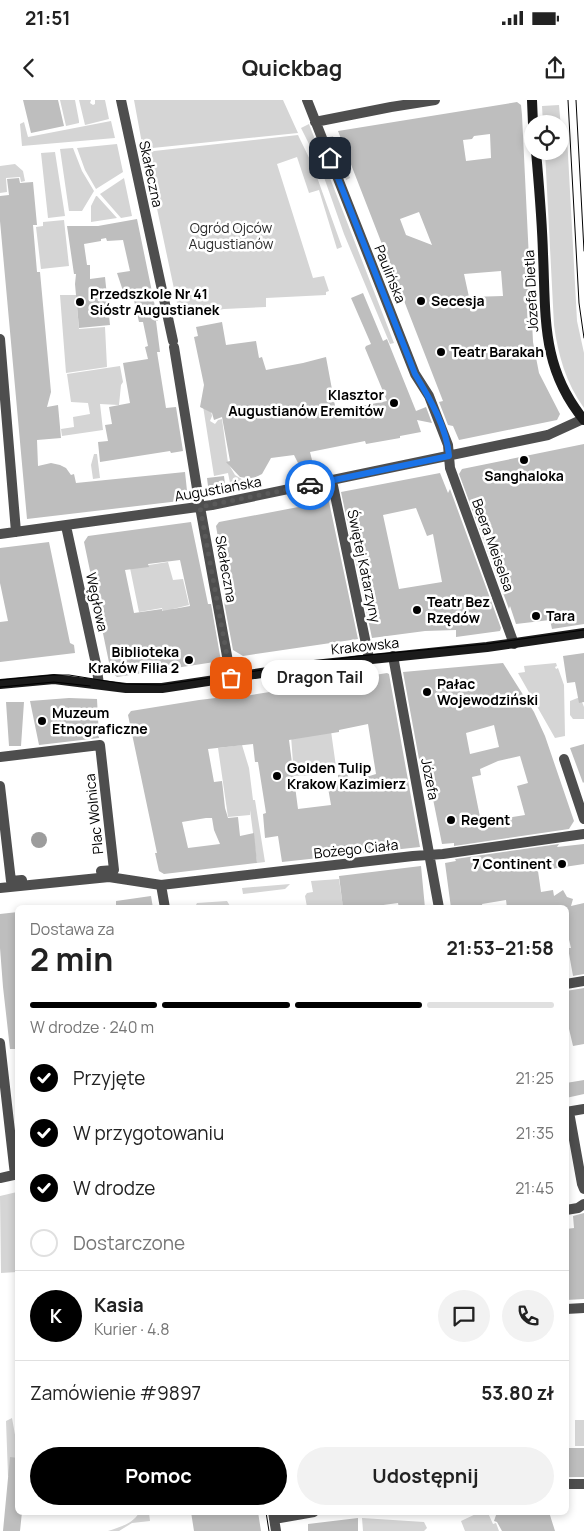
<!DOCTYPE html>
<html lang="pl">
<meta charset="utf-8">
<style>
body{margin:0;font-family:Manrope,sans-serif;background:#f2f2f2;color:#222;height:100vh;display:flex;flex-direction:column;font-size:19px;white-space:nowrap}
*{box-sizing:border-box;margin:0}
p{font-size:16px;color:#767676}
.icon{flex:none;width:28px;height:28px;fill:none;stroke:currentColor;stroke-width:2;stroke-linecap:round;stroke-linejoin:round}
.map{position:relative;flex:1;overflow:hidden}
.sheet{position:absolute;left:15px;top:805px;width:554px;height:610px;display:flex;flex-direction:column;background:#fff;border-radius:8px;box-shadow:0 2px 8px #0003}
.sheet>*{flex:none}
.buttons{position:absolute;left:524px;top:15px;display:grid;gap:10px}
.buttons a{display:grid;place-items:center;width:45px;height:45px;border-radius:50%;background:#fff;box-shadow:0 2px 8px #0003;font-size:25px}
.pin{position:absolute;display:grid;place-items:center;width:42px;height:42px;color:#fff;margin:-21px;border-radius:10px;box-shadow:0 2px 8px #0006}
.courier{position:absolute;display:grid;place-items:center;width:50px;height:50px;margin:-25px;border:4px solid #1a73e8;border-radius:50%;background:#fff;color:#222;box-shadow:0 1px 6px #0007}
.bubble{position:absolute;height:35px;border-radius:18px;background:#fff;box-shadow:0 2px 8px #0003;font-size:16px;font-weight:700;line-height:35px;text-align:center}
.headline em{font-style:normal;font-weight:700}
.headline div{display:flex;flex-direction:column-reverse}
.headline{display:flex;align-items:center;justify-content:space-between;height:85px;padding:0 15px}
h1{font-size:32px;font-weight:700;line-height:38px}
.bar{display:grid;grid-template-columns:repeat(4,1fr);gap:8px 5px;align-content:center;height:60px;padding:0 15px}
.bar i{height:6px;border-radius:4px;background:#e0e0e0}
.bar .active{background:#000}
.bar p{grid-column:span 4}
.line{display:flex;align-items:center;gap:12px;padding:0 15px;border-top:1px solid #e0e0e0}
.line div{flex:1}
.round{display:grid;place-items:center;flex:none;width:52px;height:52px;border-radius:26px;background:#f2f2f2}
ol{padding:0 15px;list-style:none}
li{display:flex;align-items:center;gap:15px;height:55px}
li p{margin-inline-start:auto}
li .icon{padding:5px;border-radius:50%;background:#000;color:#fff;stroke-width:4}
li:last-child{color:#767676}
li i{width:28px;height:28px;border:2px solid #e0e0e0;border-radius:50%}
.cta{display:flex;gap:10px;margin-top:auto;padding:10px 15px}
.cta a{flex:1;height:58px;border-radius:30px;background:#000;color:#fff;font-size:20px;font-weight:700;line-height:58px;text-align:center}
.cta a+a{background:#f2f2f2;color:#222}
.status{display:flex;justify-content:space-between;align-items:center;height:35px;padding:0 25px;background:#fff;direction:ltr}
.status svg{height:14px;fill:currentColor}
header{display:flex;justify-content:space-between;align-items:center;height:65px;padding:0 15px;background:#fff;font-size:22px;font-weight:700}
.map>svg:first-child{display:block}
.green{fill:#d5d5d5}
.water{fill:#9c9c9c}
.building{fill:#bebebe;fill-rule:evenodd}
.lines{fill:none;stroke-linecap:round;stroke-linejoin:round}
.street{stroke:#4e4e4e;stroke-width:10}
.secondary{stroke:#1b1b1b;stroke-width:10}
.tram{stroke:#000;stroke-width:1}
.done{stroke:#595959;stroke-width:5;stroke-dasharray:0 9}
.route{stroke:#1a73e8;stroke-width:6}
.poi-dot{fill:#000;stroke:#fff;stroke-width:2}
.labels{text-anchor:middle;stroke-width:5;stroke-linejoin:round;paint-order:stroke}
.street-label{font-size:14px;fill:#000;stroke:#fff}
.park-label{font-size:14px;fill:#2c2c2c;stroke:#fff}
.poi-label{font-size:14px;font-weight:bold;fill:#000;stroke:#fff;text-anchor:start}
</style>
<div class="status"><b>21:51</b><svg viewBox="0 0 49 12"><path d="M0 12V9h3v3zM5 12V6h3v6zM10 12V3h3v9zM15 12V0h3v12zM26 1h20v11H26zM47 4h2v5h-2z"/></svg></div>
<header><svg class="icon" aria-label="back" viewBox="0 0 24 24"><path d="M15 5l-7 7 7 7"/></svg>Quickbag<svg class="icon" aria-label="share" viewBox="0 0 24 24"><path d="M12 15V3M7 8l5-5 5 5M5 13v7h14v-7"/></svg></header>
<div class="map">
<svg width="584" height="1431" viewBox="0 0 584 1431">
<rect width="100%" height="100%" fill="#fff"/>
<path class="green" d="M 60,0 L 75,0 L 79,21 L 79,23 L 66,26 Z
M 79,0 L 91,0 L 90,3 L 93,5 L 95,4 L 95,0 L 105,0 L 109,19 L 85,25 Z
M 134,0 L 283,0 L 298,33 L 143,49 Z
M 559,5 L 561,28 L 560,24 L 543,24 L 542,6 Z
M 111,21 L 115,38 L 22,46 L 20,24 L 24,22 L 28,37 Z
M 309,24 L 394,243 L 390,244 L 344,134 L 320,66 L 301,28 Z
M 298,35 L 313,66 L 342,147 L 337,149 L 319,90 L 309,93 L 297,57 L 277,64 L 313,178 L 324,176 L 329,191 L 326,192 L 326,195 L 266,198 L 266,207 L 224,209 L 180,217 L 145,52 Z
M 333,36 L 350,78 L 346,80 L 329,37 Z
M 560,36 L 567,36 L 577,221 L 584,253 L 584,308 C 566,283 558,255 554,225 L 545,51 L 560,51 Z
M 117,44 L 123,72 L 96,89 L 85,70 L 77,48 Z
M 73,48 L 82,71 L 94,91 L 82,111 L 69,111 L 60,49 Z
M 55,52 L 65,116 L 48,118 L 41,53 Z
M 15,64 L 23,71 L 25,81 L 21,82 L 20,77 L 6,78 L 7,92 L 0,93 L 0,66 Z
M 124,78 L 132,116 L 121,118 L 100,94 Z
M 96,96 L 97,96 L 117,118 L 91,122 L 91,106 Z
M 64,120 L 69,166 L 41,169 L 36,127 L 43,126 L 43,122 Z
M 60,195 L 76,195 L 79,229 L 105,227 L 107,267 L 66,273 Z
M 120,266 L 123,282 L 121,285 L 119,305 L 100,304 L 103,330 L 62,336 L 61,329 L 74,327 L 73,317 L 90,314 L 88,303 L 71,302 L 67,274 Z
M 210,305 L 212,316 L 210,321 L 215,324 L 218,320 L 222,319 L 228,363 L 235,375 L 245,381 L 230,383 L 228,373 L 214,376 L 203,306 Z
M 94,354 L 97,354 L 100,378 L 93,379 L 91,365 Z
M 168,462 L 173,480 L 183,479 L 189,505 L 173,509 L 176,530 L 166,532 L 162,508 L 139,512 L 130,468 Z
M 556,563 L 557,566 L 555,567 L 556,569 L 558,568 L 564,585 L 565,636 L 555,638 L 518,573 L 525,572 L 524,566 Z
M 580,597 L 584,607 L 584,619 L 573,619 L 570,615 L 570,601 Z
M 331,631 L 337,674 L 294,676 L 291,636 Z
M 242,645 L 249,668 L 253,700 L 255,700 L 265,762 L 257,763 L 250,710 L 250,715 L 228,717 L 218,648 Z
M 339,779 L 343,807 L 307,807 L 305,796 L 307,793 L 313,792 L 311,781 Z
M 290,784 L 285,789 L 243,794 L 242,788 Z
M 227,801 L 230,806 L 223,807 L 195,807 L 197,803 Z
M 17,1092 L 17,1172 L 1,1173 L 0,1096 Z
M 12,1318 L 17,1346 L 17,1376 L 8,1376 L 6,1321 Z
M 575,1320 L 584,1320 L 584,1346 L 575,1346 Z
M 480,1412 L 488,1413 L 493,1424 L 496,1423 L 499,1431 L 465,1431 L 461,1421 Z
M 139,1413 L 149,1413 L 150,1421 L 132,1423 L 119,1431 L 108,1431 C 120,1427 132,1424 139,1413 Z
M 362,1418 L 424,1422 L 427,1428 L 424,1431 L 363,1431 Z"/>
<path class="water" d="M31 740a8 8 0 1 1 16 0a8 8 0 1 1-16 0Z"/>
<path class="building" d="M 23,0 L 58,0 L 64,26 L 31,33 Z
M 517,2 L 521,5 L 522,15 L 533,242 L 539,273 L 560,314 L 557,320 L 459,340 L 453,326 L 448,325 L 439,302 L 443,301 L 338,31 ZM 490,34 L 491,58 L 466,61 L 463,40 L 472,39 L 474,36 ZM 419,112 L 432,145 L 406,135 L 400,119 ZM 501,171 L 503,196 L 469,197 L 464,174 Z
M 19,78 L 20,83 L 33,82 L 37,125 L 33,125 L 37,172 L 40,172 L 51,292 L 47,307 L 58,305 L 61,338 L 37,340 L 38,366 L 51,363 L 60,365 L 66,368 L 71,375 L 74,374 L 76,383 L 185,372 L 188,400 L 27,419 L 0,121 L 0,96 L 9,95 L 7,79 Z
M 137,119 L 158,221 L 156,221 L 160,252 L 157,252 L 166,308 L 176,307 L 183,351 L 171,353 L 170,351 L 100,362 L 98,342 L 108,341 L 105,325 L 112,324 L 109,307 L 130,303 L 123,263 L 148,259 L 145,247 L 148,246 L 143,222 L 139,222 L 133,196 L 125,197 L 117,173 L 130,171 L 123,140 L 107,141 L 106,138 L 101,139 L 101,141 L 84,144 L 87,165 L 90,165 L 90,179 L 105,177 L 110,225 L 79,228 L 75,184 L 76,174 L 74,174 L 67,126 L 98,126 Z
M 363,193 L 383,241 L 387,239 L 416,311 L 426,307 L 432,323 L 417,320 L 421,332 L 400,336 L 400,338 L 366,344 L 365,341 L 310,352 L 313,364 L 307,369 L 300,367 L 294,355 L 271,358 L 262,374 L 252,379 L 240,377 L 226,362 L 230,361 L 222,317 L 214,320 L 212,313 L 200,307 L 204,285 L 194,237 L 198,236 L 196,227 L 222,222 L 226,245 L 256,241 L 259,258 L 262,257 L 266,270 L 303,263 L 326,257 L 336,311 L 387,301 L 365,248 L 366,246 L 371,244 L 351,198 Z
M 584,344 L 584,524 L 552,529 L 550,520 L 516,524 L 510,506 L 509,509 L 459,374 L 462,369 Z
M 440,373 L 448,393 L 450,389 L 501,528 L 500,531 L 456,537 L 456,530 L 425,531 L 372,538 L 341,392 ZM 416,408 L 427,436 L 433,434 L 442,482 L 399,489 L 383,415 Z
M 224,376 L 226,392 L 209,394 L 207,378 Z
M 328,397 L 358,539 L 243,556 L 233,550 L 224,502 L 229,502 L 216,426 L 219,422 L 309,405 L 307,400 Z
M 191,422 L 208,504 L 211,504 L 221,561 L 117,577 L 111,572 L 84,442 L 88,436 ZM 180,460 L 190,506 L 162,511 L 162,509 L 134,513 L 125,470 L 149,467 L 148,464 Z
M 49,442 L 70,543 L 74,545 L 75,553 L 0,562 L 0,522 L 8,521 L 0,483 L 0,448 Z
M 584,553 L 584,602 L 579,603 L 575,582 L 567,583 L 563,556 Z
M 503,563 L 534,612 L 545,636 L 574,721 L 569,729 L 454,746 L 454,743 L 442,744 L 430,684 L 424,686 L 403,572 ZM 494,625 L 499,647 L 470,654 L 466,633 ZM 520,656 L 528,683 L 517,686 L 525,715 L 481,722 L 472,677 L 481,675 L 480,669 L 498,661 Z
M 387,573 L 389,574 L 420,747 L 282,762 L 278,736 L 265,738 L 263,714 L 266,713 L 258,662 L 255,662 L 253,644 L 208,649 L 214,682 L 222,681 L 225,708 L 228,718 L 238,717 L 240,736 L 254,733 L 257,763 L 164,774 L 159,771 L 155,753 L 157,753 L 128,615 L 131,611 L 199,600 L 232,596 L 232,598 ZM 368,624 L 376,674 L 350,682 L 347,673 L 338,675 L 338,679 L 327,682 L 331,705 L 298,709 L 289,640 L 339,632 L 339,630 ZM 206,718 L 212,718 L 214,730 L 220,744 L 188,748 L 182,722 Z
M 69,598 L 97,599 L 99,638 L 39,645 L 30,601 Z
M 6,602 L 24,602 L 21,646 L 9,646 Z
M 584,644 L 584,682 L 583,683 L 570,648 Z
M 559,744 L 557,747 L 584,744 L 584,764 L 538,771 L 541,792 L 553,790 L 554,796 L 563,790 L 567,797 L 573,799 L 571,806 L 584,803 L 584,874 L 573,876 L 568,848 L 571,848 L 566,827 L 566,808 L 507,808 L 506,800 L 482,804 L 483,808 L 451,808 L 445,763 L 456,761 L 455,759 Z
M 421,766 L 425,808 L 399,808 L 398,803 L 376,806 L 376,808 L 343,808 L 339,776 Z
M 151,796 L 153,808 L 116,808 L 116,801 Z
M 18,812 L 18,852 L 16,853 L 18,949 L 10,949 L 3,887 L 0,848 L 0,814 Z
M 584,888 L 584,944 L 573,946 L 566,916 L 566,891 Z
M 584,980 L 584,994 L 566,998 L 566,983 Z
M 584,1113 L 584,1199 L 566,1200 L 566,1129 L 574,1128 L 573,1116 Z
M 566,1348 L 584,1348 L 584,1377 L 566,1377 Z
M 10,1357 L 18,1358 L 18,1412 L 22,1412 L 20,1431 L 3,1431 Z
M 191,1412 L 258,1412 L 261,1431 L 194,1431 Z
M 497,1412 L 549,1412 L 555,1431 L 502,1431 L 497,1422 L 494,1421 Z
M 358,1418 L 358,1431 L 308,1431 L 308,1424 Z"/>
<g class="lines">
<path class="street" d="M 121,0 L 173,241
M 307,0 L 415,274 L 429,296 L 448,345 L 450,368 L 514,544
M 315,22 L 391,7 L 435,0
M 0,239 L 16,432
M 174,247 L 200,407 L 231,578
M 332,381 L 369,558
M 66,426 L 96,564 L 99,584
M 0,434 L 212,405 L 548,335 L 583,319
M 393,556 L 439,808
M 0,657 L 100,645 L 114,770 L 101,771
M 564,659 L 584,719
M 0,686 L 11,781 L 22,780
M 161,785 L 165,808
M 0,788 L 109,777 L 161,785 L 413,756 L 443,754 L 584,734
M 566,884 L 584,881
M 0,943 L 15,1075
M 566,1012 L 584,1009
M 569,1012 L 582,1084 L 584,1089
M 0,1078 L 18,1074
M 566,1110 L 578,1108 L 584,1104
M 566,1209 L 584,1208
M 566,1384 L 584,1384
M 273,1412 L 276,1431
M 274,1419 L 314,1412"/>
<path class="secondary" d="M 532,0 L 533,24
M 536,51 C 539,86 542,119 543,154 C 546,217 541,268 584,320
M 0,584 L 54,579 L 126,588 L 162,588 L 314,565 L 487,547 L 584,533"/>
<path class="tram" d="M 568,0 L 579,203 L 584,238
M 576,0 L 584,151
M 0,580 L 53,575 L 69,575 L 125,584 L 161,585 L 358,556 L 487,544 L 584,530
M 0,587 L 54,582 L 90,586
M 266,1412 L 269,1431"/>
</g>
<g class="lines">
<path class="done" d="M 231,578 L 200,407 L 310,385"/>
<path class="route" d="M 310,385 L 449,356 C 447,328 429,297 415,274 L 330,58"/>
</g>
<g class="poi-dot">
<circle cx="421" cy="201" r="5"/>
<circle cx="80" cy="202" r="5"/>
<circle cx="441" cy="252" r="5"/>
<circle cx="394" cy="303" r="5"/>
<circle cx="524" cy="360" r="5"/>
<circle cx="417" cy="510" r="5"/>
<circle cx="536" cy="516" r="5"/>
<circle cx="189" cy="560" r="5"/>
<circle cx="427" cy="592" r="5"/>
<circle cx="42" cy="621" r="5"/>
<circle cx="277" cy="676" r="5"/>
<circle cx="451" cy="720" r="5"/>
<circle cx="562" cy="764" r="5"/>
</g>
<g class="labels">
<g class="street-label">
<text transform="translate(151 74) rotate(78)" y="5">Skałeczna</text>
<text transform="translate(390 174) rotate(68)" y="5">Paulińska</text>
<text transform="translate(531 191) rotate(-93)" y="5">Józefa Dietla</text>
<text transform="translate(218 389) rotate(-10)" y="5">Augustiańska</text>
<text transform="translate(493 445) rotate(70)" y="5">Beera Meiselsa</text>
<text transform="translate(364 466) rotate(78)" y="5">Świętej Katarzyny</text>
<text transform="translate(226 469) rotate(80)" y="5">Skałeczna</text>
<text transform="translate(97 502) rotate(78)" y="5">Węgłowa</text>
<text transform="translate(365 546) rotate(-6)" y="5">Krakowska</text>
<text transform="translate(430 679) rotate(79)" y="5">Józefa</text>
<text transform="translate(94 714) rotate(-96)" y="5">Plac Wolnica</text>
<text transform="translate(356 749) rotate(-6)" y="5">Bożego Ciała</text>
</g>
<g class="park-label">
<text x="231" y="133">Ogród Ojców<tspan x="231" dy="16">Augustianów</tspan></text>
</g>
<g class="poi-label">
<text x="90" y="199">Przedszkole Nr 41<tspan x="90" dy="16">Sióstr Augustianek</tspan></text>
<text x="431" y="206">Secesja</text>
<text x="451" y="257">Teatr Barakah</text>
<text x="384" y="300" text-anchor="end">Klasztor<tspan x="384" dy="16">Augustianów Eremitów</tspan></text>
<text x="524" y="381" text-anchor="middle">Sanghaloka</text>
<text x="427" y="507">Teatr Bez<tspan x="427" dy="16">Rzędów</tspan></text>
<text x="546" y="521">Tara</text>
<text x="179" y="557" text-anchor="end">Biblioteka<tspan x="179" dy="16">Kraków Filia 2</tspan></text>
<text x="437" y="589">Pałac<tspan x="437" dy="16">Wojewodziński</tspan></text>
<text x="52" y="618">Muzeum<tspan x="52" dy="16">Etnograficzne</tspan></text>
<text x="287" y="673">Golden Tulip<tspan x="287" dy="16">Krakow Kazimierz</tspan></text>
<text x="461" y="725">Regent</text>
<text x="552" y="769" text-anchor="end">7 Continent</text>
</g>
</g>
</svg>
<div class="buttons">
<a><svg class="icon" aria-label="locate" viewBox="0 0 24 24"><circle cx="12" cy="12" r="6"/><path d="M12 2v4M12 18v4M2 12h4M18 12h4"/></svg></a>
</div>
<div class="pin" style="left:231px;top:578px;background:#ea580c"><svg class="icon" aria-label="bag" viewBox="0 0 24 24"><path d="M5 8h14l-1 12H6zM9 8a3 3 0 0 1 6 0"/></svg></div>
<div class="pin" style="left:330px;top:58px;background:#1f2937"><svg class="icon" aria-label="home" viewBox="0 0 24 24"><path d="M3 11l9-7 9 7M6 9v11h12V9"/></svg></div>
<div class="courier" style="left:310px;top:385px"><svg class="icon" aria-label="car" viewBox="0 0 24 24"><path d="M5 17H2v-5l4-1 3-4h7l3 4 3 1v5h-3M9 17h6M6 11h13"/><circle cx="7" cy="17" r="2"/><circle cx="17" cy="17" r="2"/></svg></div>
<div class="bubble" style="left:261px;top:560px;width:118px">Dragon Tail</div>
<section class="sheet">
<div class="headline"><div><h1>2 min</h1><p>Dostawa za</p></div><em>21:53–21:58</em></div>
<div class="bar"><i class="active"></i><i class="active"></i><i class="active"></i><i></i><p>W drodze · 240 m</p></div>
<ol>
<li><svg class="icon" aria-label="check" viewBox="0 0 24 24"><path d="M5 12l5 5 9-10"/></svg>Przyjęte<p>21:25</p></li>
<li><svg class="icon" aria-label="check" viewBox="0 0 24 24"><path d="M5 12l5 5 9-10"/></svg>W przygotowaniu<p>21:35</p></li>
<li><svg class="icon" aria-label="check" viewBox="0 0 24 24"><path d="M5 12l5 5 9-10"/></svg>W drodze<p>21:45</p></li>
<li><i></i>Dostarczone</li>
</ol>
<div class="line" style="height:90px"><b class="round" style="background:#000;color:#fff">K</b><div><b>Kasia</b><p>Kurier · 4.8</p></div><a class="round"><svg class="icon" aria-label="chat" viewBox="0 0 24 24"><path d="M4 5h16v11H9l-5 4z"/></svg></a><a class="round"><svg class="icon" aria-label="phone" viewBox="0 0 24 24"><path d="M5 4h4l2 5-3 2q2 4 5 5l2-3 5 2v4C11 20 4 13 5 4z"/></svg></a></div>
<div class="line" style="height:65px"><div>Zamówienie #9897</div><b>53.80 zł</b></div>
<div class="cta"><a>Pomoc</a><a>Udostępnij</a></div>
</section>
</div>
